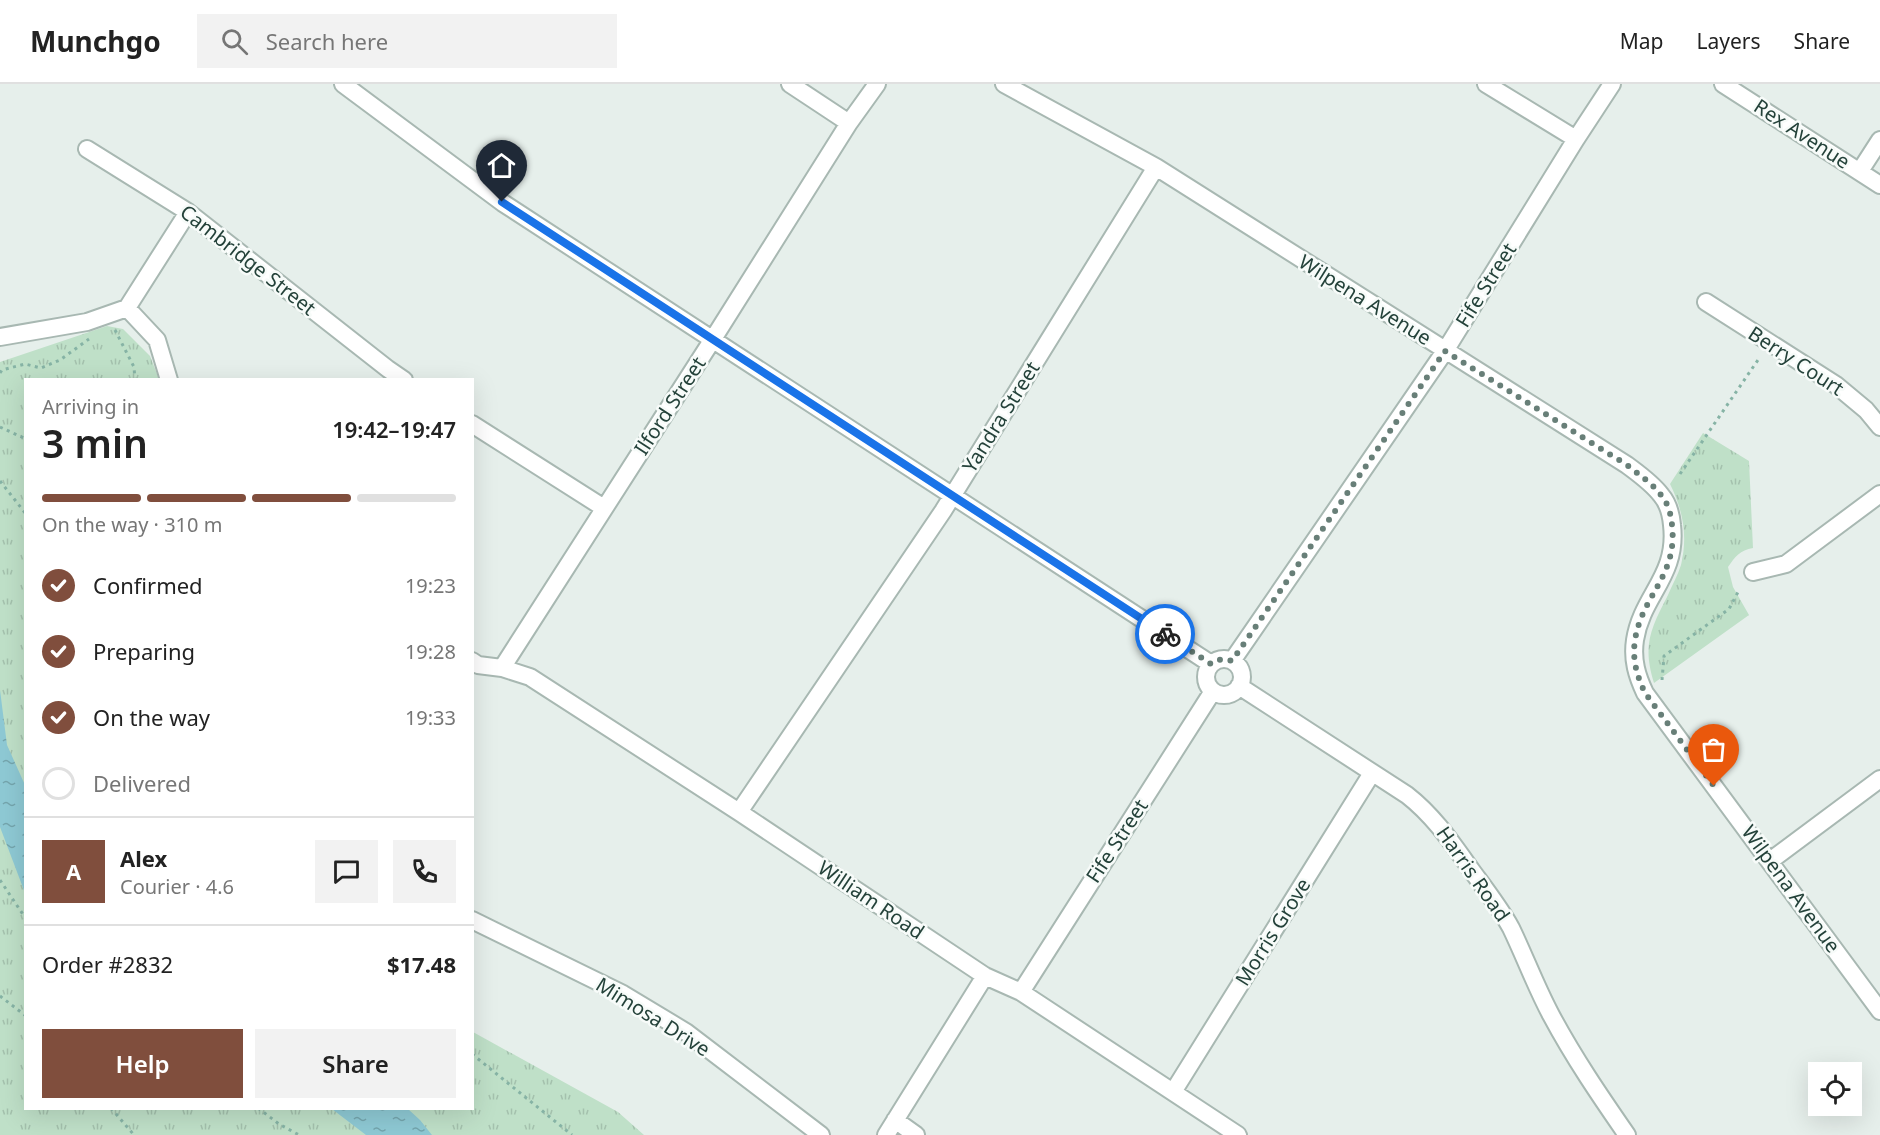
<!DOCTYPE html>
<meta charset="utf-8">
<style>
body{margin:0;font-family:"Noto Sans",sans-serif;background:#f2f2f2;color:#222;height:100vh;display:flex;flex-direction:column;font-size:22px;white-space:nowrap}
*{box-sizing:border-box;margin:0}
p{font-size:20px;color:#767676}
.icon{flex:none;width:33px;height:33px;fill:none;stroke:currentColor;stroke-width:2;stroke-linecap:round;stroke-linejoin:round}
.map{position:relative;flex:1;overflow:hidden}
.panel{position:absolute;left:24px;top:294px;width:450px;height:732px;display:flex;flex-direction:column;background:#fff;border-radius:0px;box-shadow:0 6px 24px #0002}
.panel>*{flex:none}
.buttons{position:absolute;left:1808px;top:978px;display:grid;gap:12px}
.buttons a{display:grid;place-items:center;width:54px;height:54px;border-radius:0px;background:#fff;box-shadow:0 6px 24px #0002;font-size:30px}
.pin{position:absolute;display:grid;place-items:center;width:51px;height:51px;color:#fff;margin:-62px -26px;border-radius:50% 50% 50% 0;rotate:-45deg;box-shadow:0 0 6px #0007}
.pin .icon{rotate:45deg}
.courier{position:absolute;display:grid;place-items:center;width:60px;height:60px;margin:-30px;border:4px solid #1a73e8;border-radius:50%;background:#fff;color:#222;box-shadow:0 2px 8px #0007}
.overview em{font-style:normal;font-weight:600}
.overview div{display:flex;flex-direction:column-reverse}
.overview{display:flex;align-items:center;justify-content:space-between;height:102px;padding:0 18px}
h1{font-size:39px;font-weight:600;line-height:45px}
.bar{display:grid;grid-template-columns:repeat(4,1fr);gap:9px 6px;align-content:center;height:72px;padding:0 18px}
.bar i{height:8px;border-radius:4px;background:#e0e0e0}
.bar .active{background:#804e3d}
.bar p{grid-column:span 4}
.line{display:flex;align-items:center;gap:15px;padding:0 18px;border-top:2px solid #e0e0e0}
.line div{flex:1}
.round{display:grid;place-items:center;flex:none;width:63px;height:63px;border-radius:0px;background:#f2f2f2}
ol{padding:0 18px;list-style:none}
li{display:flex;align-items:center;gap:18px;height:66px}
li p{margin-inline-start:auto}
li .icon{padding:6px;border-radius:50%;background:#804e3d;color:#fff;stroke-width:4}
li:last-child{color:#767676}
li i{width:33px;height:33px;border:3px solid #e0e0e0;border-radius:50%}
.button{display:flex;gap:12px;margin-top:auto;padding:12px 18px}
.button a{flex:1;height:69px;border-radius:0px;background:#804e3d;color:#fff;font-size:24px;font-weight:600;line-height:69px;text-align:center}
.button a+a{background:#f2f2f2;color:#222}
header{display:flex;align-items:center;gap:36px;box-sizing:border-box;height:84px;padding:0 30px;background:#fff;border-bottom:2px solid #e0e0e0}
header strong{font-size:28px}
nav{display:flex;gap:33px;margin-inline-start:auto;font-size:21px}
.search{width:420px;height:54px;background:#f2f2f2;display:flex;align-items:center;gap:15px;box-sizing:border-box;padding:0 21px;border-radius:0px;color:#767676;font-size:22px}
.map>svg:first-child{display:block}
.park{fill:url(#park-tufts)}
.water{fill:url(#water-ripples)}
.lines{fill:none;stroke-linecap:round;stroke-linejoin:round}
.street-casing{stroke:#a8b8b2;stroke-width:20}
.path{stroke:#86b3a5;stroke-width:3;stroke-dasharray:3 4.5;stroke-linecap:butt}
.street{stroke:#fff;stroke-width:16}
.done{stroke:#687f78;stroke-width:6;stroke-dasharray:0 10.8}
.route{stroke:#1a73e8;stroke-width:8}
.labels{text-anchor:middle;stroke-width:5;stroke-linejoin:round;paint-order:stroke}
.street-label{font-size:20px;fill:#24423a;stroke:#f7fbf9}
</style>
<header>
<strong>Munchgo</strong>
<div class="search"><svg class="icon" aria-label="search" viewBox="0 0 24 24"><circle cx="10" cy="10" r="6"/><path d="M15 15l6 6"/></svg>Search here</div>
<nav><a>Map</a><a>Layers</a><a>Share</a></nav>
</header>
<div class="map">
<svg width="1880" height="1051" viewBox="0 0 1880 1051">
<defs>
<pattern id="park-tufts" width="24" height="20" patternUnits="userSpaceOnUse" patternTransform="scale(1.5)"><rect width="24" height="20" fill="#bfe0c8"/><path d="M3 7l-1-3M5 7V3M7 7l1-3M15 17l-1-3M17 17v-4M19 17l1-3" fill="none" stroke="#a4c1ad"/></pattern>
<pattern id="water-ripples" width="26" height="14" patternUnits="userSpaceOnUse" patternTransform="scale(1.5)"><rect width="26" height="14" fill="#8ec9d4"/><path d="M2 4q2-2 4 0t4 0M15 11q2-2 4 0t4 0" fill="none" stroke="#74a5ad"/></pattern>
</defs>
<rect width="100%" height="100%" fill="#e6efeb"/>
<path class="park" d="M 107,242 L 123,245 L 150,272 L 159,295 L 26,296 L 26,1024 L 472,1024 L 473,948 L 618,1028 L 644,1051 L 0,1051 L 0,278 Z
M 1703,349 L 1749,377 L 1753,464 C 1740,466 1735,473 1728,483 L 1733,503 L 1749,531 L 1654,599 C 1642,561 1651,544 1668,511 C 1672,501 1678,491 1681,481 C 1688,452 1683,426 1670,400 Z"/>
<path class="water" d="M 0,606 L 7,661 L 25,701 L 25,809 L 0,743 Z
M 332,1025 L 408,1025 L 420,1036 L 432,1051 L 366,1051 Z"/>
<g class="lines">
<g class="street-casing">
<path id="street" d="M 343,0 L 503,119 L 1211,580
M 790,0 L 849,39
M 1004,0 L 1156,83 L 1627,381 C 1639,390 1652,399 1661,411 C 1668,419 1671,430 1672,441 C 1678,492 1642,511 1635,556 C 1632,576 1637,592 1645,609 L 1880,927
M 1486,0 L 1576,55
M 1723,0 L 1880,101
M 87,65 L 188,128 L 388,285 L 404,296
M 1860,87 L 1880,56
M 1706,218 L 1836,301 L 1866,326 L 1880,343
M 127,224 L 188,128
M 0,253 L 87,238 L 127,224 L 157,256 L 169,296
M 472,340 L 604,424
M 1753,488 L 1786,480 L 1880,410
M1206 593a18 18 0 1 1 36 0a18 18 0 1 1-36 0Z
M 472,577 L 478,581 L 502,584 L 530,593 L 739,728 L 985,892 L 1021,908 L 1238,1051
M 1232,577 L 1445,267 L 1576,55 L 1612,0
M 502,584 L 713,255 L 849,39 L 877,0
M 1239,602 L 1407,711 C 1434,732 1452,759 1472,787 C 1486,806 1500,824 1511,844 C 1525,873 1536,903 1551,931 C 1574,974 1600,1012 1627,1051
M 739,728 L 943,427 L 1156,83
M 1770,777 L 1880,695
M 472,836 L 623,910 L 686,948 L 821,1051
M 1021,908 L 1213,607
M 1173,1008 L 1372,689
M 895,1036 L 916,1051
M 886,1051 L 985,892"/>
</g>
<path class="path" d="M 115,246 L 134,283 L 135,296
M 0,289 L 2,286 L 25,280 L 41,284 L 60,276 L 89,255
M 0,343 L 26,355
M 1680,390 L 1760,273
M 0,397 L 26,430
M 1662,596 L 1664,572 L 1729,525 L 1738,508
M 0,796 L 26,835
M 0,912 L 26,932
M 472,970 L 572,1051
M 111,1024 L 134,1051
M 258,1024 L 279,1040 L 299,1051"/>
<use href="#street" class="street"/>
</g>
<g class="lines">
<path class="done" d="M 1165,550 L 1211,580 C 1219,575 1223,574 1232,577 L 1445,267 L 1627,381 C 1639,391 1652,399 1661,411 C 1668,419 1671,430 1672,441 C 1678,492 1642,511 1635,556 C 1632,576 1637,592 1645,609 L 1714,702"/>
<path class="route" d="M 502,118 L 1165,550"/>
</g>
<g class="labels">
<g class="street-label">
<text transform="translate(1802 50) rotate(33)" y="7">Rex Avenue</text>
<text transform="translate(248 176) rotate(38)" y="7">Cambridge Street</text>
<text transform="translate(1486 201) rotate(-58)" y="7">Fife Street</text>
<text transform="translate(1365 216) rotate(32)" y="7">Wilpena Avenue</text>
<text transform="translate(1796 277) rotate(33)" y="7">Berry Court</text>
<text transform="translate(670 322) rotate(-57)" y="7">Ilford Street</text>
<text transform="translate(1001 333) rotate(-58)" y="7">Yandra Street</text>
<text transform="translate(1117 757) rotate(-57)" y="7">Fife Street</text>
<text transform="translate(1473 790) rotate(55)" y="7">Harris Road</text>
<text transform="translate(1791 805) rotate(54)" y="7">Wilpena Avenue</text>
<text transform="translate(871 816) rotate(34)" y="7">William Road</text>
<text transform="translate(1273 848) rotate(-58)" y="7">Morris Grove</text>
<text transform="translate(653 933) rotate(32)" y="7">Mimosa Drive</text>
</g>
</g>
</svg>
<div class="buttons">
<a><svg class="icon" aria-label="locate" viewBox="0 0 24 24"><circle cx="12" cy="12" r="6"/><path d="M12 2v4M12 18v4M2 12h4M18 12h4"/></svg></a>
</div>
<div class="pin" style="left:1714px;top:702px;background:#ea580c"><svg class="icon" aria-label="bag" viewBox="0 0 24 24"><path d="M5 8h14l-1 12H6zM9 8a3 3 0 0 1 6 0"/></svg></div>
<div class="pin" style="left:502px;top:118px;background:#1f2937"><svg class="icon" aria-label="home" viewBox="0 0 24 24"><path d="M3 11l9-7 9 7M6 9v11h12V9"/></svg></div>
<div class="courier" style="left:1165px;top:550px"><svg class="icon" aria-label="bike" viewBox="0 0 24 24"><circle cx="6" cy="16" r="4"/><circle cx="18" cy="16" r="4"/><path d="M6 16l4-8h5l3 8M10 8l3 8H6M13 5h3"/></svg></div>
<section class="panel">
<div class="overview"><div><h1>3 min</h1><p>Arriving in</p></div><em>19:42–19:47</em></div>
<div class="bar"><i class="active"></i><i class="active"></i><i class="active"></i><i></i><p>On the way · 310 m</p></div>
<ol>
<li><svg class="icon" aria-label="check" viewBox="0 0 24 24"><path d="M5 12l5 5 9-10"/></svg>Confirmed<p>19:23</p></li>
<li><svg class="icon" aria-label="check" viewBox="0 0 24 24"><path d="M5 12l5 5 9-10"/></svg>Preparing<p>19:28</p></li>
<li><svg class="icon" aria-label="check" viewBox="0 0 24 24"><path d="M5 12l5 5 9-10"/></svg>On the way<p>19:33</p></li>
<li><i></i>Delivered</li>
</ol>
<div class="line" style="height:108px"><b class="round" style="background:#804e3d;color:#fff">A</b><div><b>Alex</b><p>Courier · 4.6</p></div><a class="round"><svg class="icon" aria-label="chat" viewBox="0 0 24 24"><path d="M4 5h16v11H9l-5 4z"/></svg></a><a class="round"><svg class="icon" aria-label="phone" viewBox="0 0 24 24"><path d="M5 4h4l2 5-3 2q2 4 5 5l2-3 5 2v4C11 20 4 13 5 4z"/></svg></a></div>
<div class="line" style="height:78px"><div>Order #2832</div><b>$17.48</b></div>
<div class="button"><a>Help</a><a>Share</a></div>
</section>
</div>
